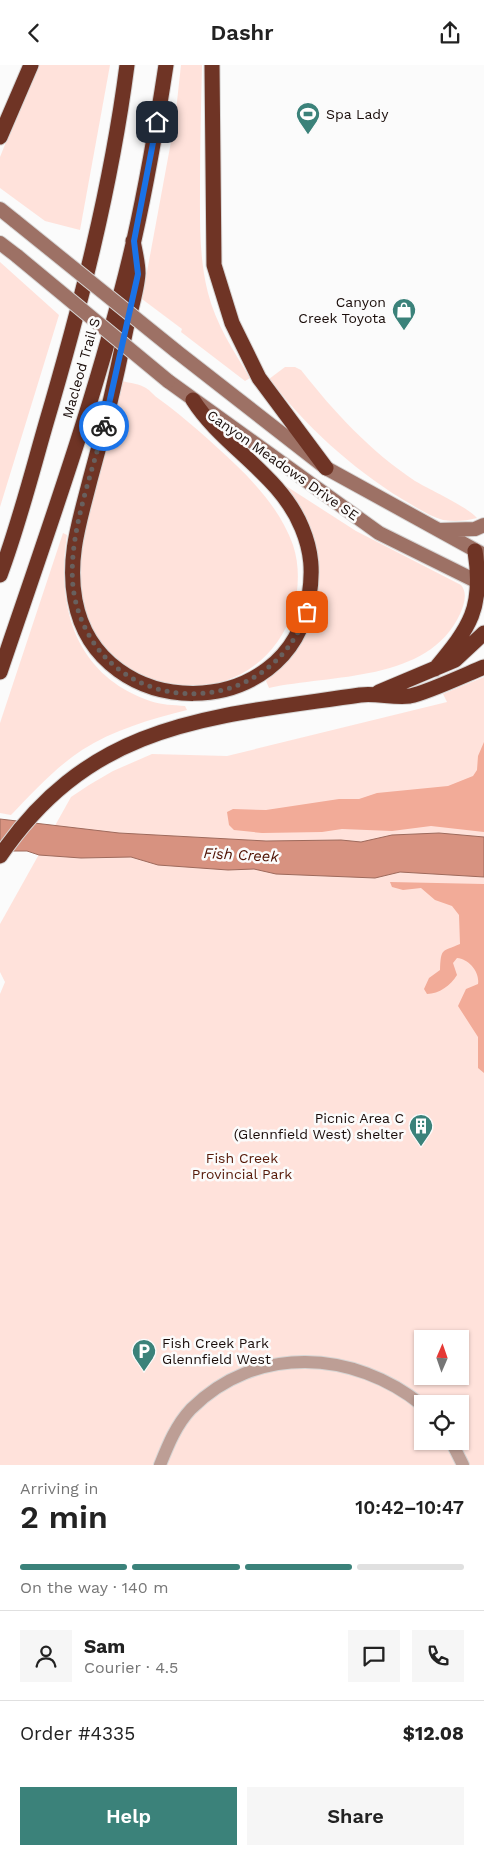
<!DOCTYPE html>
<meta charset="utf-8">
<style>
body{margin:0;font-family:"Work Sans",sans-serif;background:#f6f6f6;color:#222;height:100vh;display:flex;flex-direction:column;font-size:19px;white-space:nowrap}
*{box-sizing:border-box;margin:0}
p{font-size:16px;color:#767676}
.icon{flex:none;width:28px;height:28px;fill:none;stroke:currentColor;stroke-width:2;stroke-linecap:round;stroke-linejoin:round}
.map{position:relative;height:1400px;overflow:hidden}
.sheet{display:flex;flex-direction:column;background:#fff;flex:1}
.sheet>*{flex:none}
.needle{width:32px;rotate:2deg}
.controls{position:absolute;left:414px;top:1265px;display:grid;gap:10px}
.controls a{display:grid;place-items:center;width:55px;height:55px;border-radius:0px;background:#fff;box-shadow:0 1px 4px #0004;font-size:25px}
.pin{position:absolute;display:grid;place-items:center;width:42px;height:42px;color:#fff;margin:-21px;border-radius:10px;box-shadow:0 2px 8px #0006}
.courier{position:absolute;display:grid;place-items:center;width:50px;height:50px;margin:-25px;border:4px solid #1a73e8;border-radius:50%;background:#fff;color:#222;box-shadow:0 1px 6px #0007}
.headline em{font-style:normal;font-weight:600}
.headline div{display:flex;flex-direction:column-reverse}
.headline{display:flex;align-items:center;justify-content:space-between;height:85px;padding:0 20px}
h1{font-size:32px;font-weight:600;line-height:38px}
.bar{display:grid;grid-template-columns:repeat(4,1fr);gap:8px 5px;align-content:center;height:60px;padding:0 20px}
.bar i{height:6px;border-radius:4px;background:#e0e0e0}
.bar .current{background:#3b827a}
.bar p{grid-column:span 4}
.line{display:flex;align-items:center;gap:12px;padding:0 20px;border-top:1px solid #e0e0e0}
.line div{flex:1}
.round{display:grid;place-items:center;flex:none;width:52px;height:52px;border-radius:0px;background:#f6f6f6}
.action{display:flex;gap:10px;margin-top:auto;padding:10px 20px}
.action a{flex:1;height:58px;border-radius:0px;background:#3b827a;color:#fff;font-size:20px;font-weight:600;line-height:58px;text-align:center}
.action a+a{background:#f6f6f6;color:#222}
header{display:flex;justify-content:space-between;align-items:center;height:65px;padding:0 20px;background:#fff;font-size:22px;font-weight:600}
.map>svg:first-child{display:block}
.green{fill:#ffe2db;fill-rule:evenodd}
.forest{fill:#f2ab98}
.water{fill:#d79280;stroke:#9e6a5c}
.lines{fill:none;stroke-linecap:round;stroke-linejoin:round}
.minor-casing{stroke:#d7d5d4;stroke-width:14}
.secondary-casing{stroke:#d7d5d4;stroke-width:16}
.motorway-casing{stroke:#d7d5d4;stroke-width:17}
.minor{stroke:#bd9e95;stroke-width:12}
.secondary{stroke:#9d7165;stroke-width:14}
.motorway{stroke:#6f3425;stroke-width:15}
.secondary-bridge-casing{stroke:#d7d5d4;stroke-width:16;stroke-linecap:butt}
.secondary-bridge{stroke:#9d7165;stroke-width:14}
.done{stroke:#68605e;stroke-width:5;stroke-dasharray:0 9}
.route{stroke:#1a73e8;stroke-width:6}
.labels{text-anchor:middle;stroke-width:5;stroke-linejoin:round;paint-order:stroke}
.poi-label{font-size:14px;fill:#190c09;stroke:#fbfbfb;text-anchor:start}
.street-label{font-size:14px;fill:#190c09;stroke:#fbfbfb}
.park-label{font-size:14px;fill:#551807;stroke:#fbfbfb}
.water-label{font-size:15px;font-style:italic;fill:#4e1102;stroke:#fbfbfb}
</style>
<header><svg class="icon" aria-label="back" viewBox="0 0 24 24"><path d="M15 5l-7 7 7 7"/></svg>Dashr<svg class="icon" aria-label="share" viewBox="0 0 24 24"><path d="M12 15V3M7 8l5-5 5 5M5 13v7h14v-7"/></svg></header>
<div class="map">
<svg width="484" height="1400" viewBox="0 0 484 1400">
<rect width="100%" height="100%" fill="#fbfbfb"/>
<path class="green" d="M 37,0 L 110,0 L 80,165 L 45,156 L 0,123 L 0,92 Z
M 181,0 L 202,0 C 201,41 200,81 200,122 C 200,157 199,193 208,228 C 216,259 233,285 250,313 L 245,316 L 181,267 L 182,264 L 142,234 L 175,55 Z
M 0,197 L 59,250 L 0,442 Z
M 285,302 L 295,302 L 301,305 C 335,348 369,385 415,416 C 430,425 468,442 477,453 C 466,456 455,457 443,455 C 429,451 414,441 402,434 C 350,402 306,361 269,314 Z
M 122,316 C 130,318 140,319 146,323 C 151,326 154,331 159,334 C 185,353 212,377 236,400 C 260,423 282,449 293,480 C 300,501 299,525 293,545 C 268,626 169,647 110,588 C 91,569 79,537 79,510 C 79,478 88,447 96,416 C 105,383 114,350 122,316 Z
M 286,421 L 356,466 L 461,520 C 468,528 464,540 460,549 C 428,618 331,609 269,623 L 266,616 L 293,591 L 290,589 L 315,505 L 282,426 Z
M 63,468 L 67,470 C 56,542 75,610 150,636 C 161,640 174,640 185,641 L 187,645 C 151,654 113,665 82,685 C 55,703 33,727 11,750 L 0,748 L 0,658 Z
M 484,612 L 484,1400 L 0,1400 L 0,929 L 5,917 L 0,907 L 0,859 L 71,732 L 89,720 L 113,706 L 152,689 L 227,691 L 447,637 L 443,629 ZM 422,1274 L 460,1274 L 460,1311 L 422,1311 ZM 422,1339 L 460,1339 L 460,1376 L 422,1376 Z"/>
<path class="forest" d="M 484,677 L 484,767 L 431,761 L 392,766 L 342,764 L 322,767 L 262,768 L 234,765 L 229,760 L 227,747 L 233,744 L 266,745 L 339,734 L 359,734 L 377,728 L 448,721 L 473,711 L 477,705 L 478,691 Z
M 390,817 L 484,819 L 484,1008 L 478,1003 L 478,972 L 458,941 L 466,924 L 478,919 C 480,907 469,894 457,893 L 453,898 L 457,910 C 451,920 439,929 427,929 L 424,924 L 429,913 L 440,905 C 441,882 442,887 460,879 L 459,850 L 452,841 L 435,835 L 421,823 L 403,825 L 392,822 Z"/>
<path class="water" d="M 0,754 L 119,768 L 266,776 L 341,775 L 361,777 L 392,770 L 439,768 L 484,772 L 484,812 L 400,807 L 375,813 L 276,809 L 254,804 L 228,805 L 158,800 L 131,792 L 81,793 L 39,790 L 27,786 L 0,786 Z"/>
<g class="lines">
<g class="minor-casing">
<path id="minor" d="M 451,1376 L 463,1400
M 160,1400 C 168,1380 176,1360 191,1344 C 256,1279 354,1285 422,1340"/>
</g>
<g class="secondary-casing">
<path id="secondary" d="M 0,144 L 15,156
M 0,178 L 17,191
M 176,286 L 326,403 L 484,490
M 168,316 L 379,468 L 484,520
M 439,465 L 475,464 L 484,460"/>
</g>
<g class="motorway-casing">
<path id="motorway" d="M 212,0 L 214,200 L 232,258 L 259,313 L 326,403
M 0,72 L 31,0
M 133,176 C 135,186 138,198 138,208 C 137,226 130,246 126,264 C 116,314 104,365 90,415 C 80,455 67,492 75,535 C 98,660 290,660 309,532 C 313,507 312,487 302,463 C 281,410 222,381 193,335
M 0,510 C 18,462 31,411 45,362 C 80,243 111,123 127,0
M 435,604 C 470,562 484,543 475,486
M 0,607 C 48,465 100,322 134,175 C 147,117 157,59 166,0
M 379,627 L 455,595 L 484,568
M 0,791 C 93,655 212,652 360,630 C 377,628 393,633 410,631 C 426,628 467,609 484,602"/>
</g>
<use href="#minor" class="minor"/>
<use href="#secondary" class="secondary"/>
<use href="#motorway" class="motorway"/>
<g class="secondary-bridge-casing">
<path id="secondary-bridge" d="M 15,156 L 176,286
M 17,191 L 168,316"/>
</g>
<use href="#secondary-bridge" class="secondary-bridge"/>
</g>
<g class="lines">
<path class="done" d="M 104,361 C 91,413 62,485 76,538 C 106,655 267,660 307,547"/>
<path class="route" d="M 104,361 L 138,209 L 134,176 L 157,57"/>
</g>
<defs>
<g id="stadium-pin" transform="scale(1.25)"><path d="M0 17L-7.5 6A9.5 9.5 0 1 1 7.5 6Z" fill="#3b827a" stroke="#fbfbfb"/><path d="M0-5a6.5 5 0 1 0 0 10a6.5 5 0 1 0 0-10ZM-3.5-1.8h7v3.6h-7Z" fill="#fff"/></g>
<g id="shop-pin" transform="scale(1.25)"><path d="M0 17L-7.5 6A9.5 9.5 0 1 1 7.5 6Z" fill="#3b827a" stroke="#fbfbfb"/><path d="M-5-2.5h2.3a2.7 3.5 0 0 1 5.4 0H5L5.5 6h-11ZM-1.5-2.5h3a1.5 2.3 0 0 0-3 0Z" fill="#fff"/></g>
<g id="building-pin" transform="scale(1.25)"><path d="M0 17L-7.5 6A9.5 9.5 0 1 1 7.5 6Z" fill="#3b827a" stroke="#fbfbfb"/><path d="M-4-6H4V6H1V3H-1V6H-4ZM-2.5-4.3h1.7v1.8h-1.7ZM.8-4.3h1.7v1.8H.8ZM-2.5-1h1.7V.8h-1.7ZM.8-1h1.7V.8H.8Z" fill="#fff"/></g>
<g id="parking-pin" transform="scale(1.25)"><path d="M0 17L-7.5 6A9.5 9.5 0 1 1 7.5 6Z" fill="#3b827a" stroke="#fbfbfb"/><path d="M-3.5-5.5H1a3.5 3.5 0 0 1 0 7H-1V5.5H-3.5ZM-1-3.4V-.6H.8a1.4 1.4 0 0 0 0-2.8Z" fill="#fff"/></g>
</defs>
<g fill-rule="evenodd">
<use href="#stadium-pin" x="308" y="49"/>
<use href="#shop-pin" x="404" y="245"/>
<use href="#building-pin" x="421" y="1061"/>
<use href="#parking-pin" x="144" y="1286"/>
</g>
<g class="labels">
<g class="poi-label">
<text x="326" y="54">Spa Lady</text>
<text x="386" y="242" text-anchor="end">Canyon<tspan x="386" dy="16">Creek Toyota</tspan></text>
<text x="404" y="1058" text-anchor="end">Picnic Area C<tspan x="404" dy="16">(Glennfield West) shelter</tspan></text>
<text x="162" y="1283">Fish Creek Park<tspan x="162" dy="16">Glennfield West</tspan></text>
</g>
<g class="street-label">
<text transform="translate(81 303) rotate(-74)" y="5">Macleod Trail S</text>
<text transform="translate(283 400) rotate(35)" y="5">Canyon Meadows Drive SE</text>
</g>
<g class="park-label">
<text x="242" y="1098">Fish Creek<tspan x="242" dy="16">Provincial Park</tspan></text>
</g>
<g class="water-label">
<text transform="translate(241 790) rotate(3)" y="5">Fish Creek</text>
</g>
</g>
</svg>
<div class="controls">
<a><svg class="needle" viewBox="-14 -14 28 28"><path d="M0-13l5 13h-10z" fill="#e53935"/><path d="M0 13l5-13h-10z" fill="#767676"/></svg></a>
<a><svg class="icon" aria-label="locate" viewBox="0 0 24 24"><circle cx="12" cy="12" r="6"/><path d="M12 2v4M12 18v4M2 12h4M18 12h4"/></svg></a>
</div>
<div class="pin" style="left:307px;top:547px;background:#ea580c"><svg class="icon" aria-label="bag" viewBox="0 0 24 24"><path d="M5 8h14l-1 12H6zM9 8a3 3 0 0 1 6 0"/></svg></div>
<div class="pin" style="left:157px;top:57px;background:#1f2937"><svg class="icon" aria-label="home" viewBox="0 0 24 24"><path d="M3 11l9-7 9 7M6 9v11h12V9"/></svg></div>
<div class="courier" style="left:104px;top:361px"><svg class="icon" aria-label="bike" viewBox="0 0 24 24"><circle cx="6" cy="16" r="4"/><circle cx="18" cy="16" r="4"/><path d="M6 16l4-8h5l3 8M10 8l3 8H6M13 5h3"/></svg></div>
</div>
<section class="sheet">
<div class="headline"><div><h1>2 min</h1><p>Arriving in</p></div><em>10:42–10:47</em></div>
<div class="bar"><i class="current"></i><i class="current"></i><i class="current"></i><i></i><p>On the way · 140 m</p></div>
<div class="line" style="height:90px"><a class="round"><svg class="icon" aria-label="person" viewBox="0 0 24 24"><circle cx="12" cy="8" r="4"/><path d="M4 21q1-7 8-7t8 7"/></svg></a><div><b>Sam</b><p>Courier · 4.5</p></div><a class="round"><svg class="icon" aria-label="chat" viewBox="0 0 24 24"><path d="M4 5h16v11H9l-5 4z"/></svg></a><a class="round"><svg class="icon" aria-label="phone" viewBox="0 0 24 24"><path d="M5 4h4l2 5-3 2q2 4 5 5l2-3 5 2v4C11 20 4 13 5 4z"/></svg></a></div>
<div class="line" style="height:65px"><div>Order #4335</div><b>$12.08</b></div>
<div class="action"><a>Help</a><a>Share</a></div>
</section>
